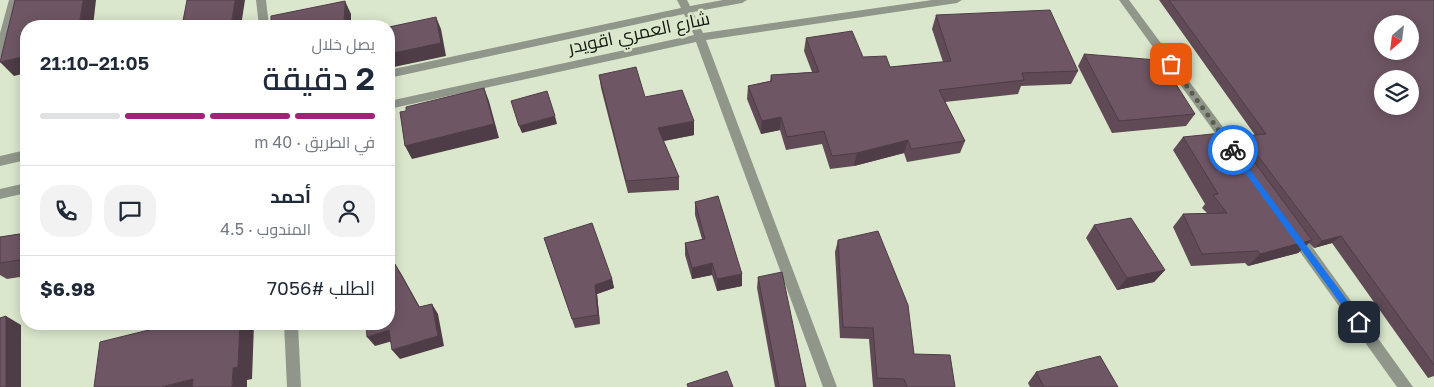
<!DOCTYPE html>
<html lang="ar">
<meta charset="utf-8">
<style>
body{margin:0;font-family:"Golos Text",Cairo,sans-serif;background:#f2f2f3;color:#1f2937;direction:rtl;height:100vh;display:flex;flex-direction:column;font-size:19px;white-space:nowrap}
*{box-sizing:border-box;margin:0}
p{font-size:16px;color:#747a83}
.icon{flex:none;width:28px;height:28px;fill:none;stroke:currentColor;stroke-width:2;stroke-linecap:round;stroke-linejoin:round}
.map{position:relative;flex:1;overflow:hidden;direction:ltr}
.panel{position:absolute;left:20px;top:20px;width:375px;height:310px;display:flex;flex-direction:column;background:#fff;border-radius:20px;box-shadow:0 2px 12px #0003;direction:rtl}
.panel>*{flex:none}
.needle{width:32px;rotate:208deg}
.tools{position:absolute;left:1374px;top:15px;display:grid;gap:10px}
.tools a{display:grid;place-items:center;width:45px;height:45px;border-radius:50%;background:#fff;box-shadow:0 2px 12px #0003;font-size:25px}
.pin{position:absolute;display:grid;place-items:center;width:42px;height:42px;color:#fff;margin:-21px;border-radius:10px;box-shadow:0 2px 8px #0006}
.courier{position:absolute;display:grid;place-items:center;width:50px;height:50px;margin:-25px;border:4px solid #1a73e8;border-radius:50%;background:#fff;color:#222;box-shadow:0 1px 6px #0007}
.head em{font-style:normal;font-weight:600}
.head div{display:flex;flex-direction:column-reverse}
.head{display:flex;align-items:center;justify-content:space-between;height:85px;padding:0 20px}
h1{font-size:32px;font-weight:600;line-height:38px}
.bar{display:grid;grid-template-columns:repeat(4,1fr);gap:8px 5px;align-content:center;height:60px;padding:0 20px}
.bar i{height:6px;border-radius:4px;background:#e0e1e3}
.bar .on{background:#a02377}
.bar p{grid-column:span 4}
.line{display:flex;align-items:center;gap:12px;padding:0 20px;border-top:1px solid #e0e1e3}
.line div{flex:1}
.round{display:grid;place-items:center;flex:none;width:52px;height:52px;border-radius:20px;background:#f2f2f3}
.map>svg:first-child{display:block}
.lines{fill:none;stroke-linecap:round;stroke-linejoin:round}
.minor{fill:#91968b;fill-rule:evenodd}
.wall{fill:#5f4a56}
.shaded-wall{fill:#4e3c46}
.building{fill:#6f5664;stroke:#4e3c46;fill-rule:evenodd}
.route{fill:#1a73e8}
.done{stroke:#585f50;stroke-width:5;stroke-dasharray:0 9}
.labels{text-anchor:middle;stroke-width:5;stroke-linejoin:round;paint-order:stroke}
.street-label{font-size:18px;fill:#12160d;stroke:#dae7cc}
</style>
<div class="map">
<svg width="1434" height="387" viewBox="0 0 1434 387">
<rect width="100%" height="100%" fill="#dae7cc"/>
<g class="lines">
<path class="minor" d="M 9,0 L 19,0 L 5,54 L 0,58 L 0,33 Z
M 256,0 L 266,0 L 269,26 L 259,26 Z
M 677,0 L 687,0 L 690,6 L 723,0 L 747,0 L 742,3 L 693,12 L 703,33 L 932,0 L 962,0 L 957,3 L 706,40 L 837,387 L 823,387 L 696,42 L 389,109 L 389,101 L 694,35 L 684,14 L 389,78 L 389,70 L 681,8 Z
M 1119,0 L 1129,0 L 1234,142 L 1236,145 L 1234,148 L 1226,148 Z
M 26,150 L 26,160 L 0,166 L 0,156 Z
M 26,183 L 26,193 L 0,199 L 0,189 Z
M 1295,229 L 1300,230 L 1413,387 L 1397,387 L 1290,238 L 1289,234 L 1290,230 Z
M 284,324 L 298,324 L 301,387 L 287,387 Z"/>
</g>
<path class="wall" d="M 1159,0 L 1434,0 L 1434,376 L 1428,378 L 1332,243 L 1314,248 L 1309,243 L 1298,253 L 1248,266 L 1245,263 L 1191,266 L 1173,227 L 1183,214 L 1207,213 L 1202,208 L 1205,204 L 1173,150 L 1183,137 L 1239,141 L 1243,136 L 1255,135 Z
M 936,15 L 1078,71 L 1071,84 L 1021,86 L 1018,94 L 945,102 L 965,141 L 960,153 L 907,162 L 904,153 L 854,166 L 830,169 L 822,144 L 786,150 L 780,130 L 761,134 L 747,99 L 748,86 L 770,81 L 771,75 L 812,72 L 804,51 L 806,38 L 890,67 L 943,62 L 932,29 Z
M 1084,54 L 1162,78 L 1195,114 L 1186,126 L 1112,133 L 1078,66 Z
M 599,75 L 645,97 L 694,135 L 663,141 L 679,177 L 679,190 L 628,193 L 601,88 Z
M 695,202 L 742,274 L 742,286 L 717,291 L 712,275 L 692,279 L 685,255 L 685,243 L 702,239 L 695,215 Z
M 1094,225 L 1165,270 L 1154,282 L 1117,290 L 1086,238 Z
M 26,233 L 26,276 L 7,279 L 0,275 L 0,237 Z
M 544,238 L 612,279 L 614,288 L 597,294 L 600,324 L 575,328 Z
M 838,240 L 914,354 L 955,387 L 873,387 L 869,339 L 840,338 L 835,252 Z
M 758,277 L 806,387 L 775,387 L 757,288 Z
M 1036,372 L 1118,387 L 1030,387 L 1028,383 Z"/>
<path class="shaded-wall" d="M 83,0 L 96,0 L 93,26 L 79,26 Z
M 235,0 L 245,0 L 241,26 L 231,26 Z
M 345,1 L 351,14 L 351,26 L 344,26 Z
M 436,17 L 441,29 L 446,56 L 389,68 L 389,54 Z
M 26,56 L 26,73 L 14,76 L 0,62 Z
M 484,88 L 489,101 L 499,138 L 412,159 L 405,146 Z
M 555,116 L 557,124 L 522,133 L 519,126 Z
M 781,117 L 780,130 L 761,134 L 762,121 Z
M 694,121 L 694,135 L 659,142 L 658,128 Z
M 908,140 L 904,153 L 854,166 L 857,153 Z
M 1341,236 L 1332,243 L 1314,248 L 1322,241 Z
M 1312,240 L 1298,253 L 1248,266 L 1260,254 Z
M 712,263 L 712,275 L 692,279 L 692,268 Z
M 395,264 L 402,275 L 426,318 L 419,307 Z
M 1165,270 L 1154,282 L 1117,290 L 1127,278 Z
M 742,274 L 742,286 L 717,291 L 717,279 Z
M 612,279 L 614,288 L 597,294 L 600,324 L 598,315 L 595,285 Z
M 432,304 L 438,314 L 444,346 L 400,359 L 392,350 Z
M 6,316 L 21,325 L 21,387 L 6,387 Z
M 240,324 L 254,324 L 252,379 L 247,380 L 247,387 L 232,387 L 233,368 Z
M 389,330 L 396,340 L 375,346 L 367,337 Z
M 193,379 L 204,387 L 161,387 Z"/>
<path class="building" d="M 15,0 L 83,0 L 79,26 L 26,26 L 26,56 L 0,62 Z
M 187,0 L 235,0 L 231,26 L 182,26 Z
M 1169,0 L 1434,0 L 1434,365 L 1341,236 L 1322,241 L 1243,136 L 1266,134 ZM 1382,24 L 1410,24 L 1410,51 L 1382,51 ZM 1382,79 L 1410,79 L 1410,106 L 1382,106 Z
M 345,1 L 344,26 L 271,26 L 271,16 Z
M 1050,10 L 1078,71 L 1022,73 L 1024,80 L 939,90 L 965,141 L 911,149 L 908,140 L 857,153 L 832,156 L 824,131 L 787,137 L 781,117 L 762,121 L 748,86 L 772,81 L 771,75 L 819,72 L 806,38 L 852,31 L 863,57 L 886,56 L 890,67 L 951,61 L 936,15 Z
M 436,17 L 441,43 L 389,54 L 389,27 Z
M 1084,54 L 1157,60 L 1162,78 L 1172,78 L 1195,114 L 1119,121 Z
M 636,67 L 645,97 L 682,90 L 694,121 L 658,128 L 679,177 L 626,181 L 599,75 Z
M 484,88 L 494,124 L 405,146 L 400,112 L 406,111 L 406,107 Z
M 547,91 L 555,116 L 519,126 L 511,101 Z
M 1232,132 L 1312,240 L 1260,254 L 1258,251 L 1202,254 L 1183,214 L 1227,213 L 1213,195 L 1218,194 L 1183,137 Z
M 718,196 L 742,274 L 717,279 L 712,263 L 692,268 L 685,243 L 705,239 L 695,202 Z
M 1131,218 L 1165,270 L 1127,278 L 1094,225 Z
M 592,223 L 612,279 L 595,285 L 598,315 L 572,319 L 544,238 Z
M 878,231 L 908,305 L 914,354 L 950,355 L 955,387 L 907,387 L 904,379 L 877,378 L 873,328 L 843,327 L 838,240 Z
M 26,233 L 26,259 L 0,263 L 0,237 Z
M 395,264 L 419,307 L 432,304 L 438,336 L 392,350 L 389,330 L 367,337 L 366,324 L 389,324 L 389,267 Z
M 782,272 L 806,387 L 779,387 L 758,277 Z
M 6,316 L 6,387 L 0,387 L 0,318 Z
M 173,324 L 240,324 L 238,367 L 233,368 L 232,387 L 192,387 L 193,379 L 161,387 L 94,387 L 100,342 Z
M 1100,356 L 1118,387 L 1044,387 L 1036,372 Z
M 727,371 L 733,387 L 688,387 L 687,384 Z"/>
<path class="route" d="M 1233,147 L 1362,320 L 1362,325 L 1356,325 L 1230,152 L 1230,148 Z"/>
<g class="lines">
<path class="done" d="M 1171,64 L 1233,150"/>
</g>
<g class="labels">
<g class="street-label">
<text transform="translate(639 33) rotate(-12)" y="6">شارع العمري اقويدر</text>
</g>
</g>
</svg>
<div class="tools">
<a><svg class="needle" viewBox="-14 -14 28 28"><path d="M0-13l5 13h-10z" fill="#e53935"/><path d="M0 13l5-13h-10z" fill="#747a83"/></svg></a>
<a><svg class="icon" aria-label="layers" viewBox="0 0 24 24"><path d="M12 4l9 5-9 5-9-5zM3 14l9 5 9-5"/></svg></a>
</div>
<div class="pin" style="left:1171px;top:64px;background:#ea580c"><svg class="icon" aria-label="bag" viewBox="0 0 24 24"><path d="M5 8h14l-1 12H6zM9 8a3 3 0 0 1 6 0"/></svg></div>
<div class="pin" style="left:1359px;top:322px;background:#1f2937"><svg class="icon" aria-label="home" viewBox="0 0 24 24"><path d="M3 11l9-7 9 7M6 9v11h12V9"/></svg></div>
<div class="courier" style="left:1233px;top:150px"><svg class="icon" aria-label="bike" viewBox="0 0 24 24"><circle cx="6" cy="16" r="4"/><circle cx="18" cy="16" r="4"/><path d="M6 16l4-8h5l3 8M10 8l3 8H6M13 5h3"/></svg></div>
<section class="panel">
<div class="head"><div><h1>2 دقيقة</h1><p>يصل خلال</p></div><em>21:05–21:10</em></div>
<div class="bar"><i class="on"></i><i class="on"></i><i class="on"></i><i></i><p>في الطريق · 40 m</p></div>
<div class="line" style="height:90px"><a class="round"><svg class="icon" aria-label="person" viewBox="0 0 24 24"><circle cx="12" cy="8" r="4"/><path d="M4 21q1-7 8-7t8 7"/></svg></a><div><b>أحمد</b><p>المندوب · 4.5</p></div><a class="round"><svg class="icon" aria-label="chat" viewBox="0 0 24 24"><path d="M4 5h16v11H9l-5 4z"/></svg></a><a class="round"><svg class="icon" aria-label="phone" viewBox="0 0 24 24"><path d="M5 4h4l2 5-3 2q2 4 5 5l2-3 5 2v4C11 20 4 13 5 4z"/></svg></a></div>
<div class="line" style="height:65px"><div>الطلب #7056</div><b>$6.98</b></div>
</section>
</div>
